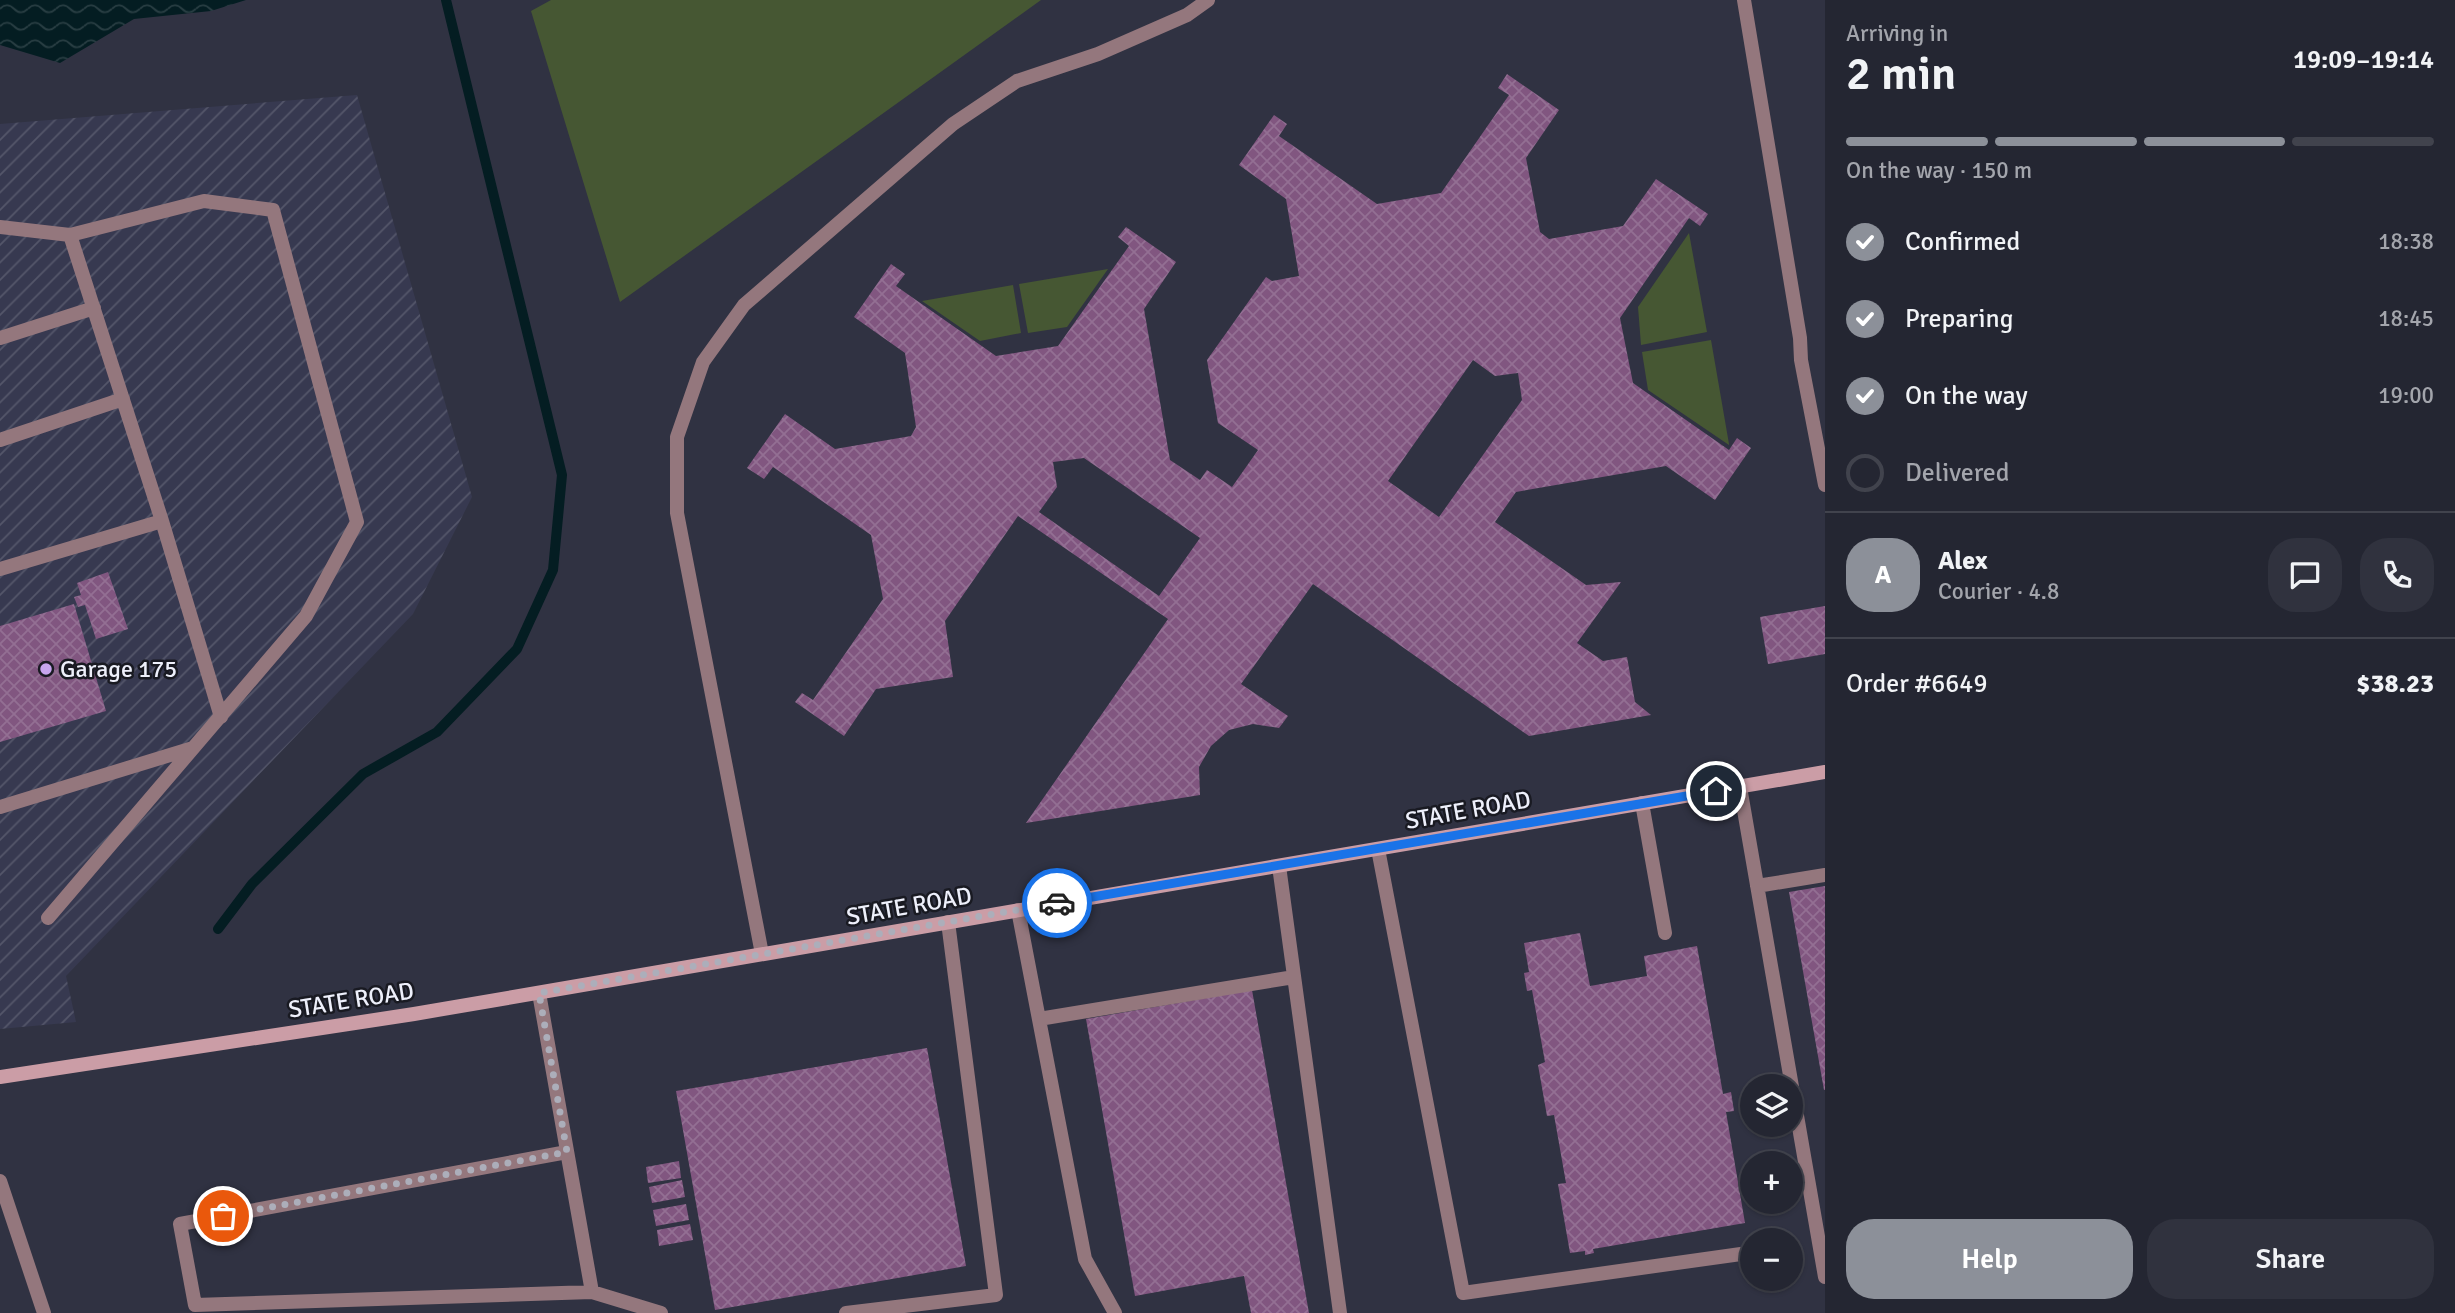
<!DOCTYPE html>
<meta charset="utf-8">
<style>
body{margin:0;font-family:Signika,sans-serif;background:#30323e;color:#f1f3f6;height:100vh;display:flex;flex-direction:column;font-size:26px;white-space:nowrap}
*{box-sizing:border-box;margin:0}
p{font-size:23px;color:#a3a5ac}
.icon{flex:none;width:38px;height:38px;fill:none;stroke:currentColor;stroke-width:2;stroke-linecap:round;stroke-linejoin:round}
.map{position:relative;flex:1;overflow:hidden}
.drawer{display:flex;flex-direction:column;background:#242632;width:630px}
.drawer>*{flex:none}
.controls{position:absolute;left:1740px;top:1074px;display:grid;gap:14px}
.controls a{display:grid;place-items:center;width:63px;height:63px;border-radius:50%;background:#242632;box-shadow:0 2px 5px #0004,0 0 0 2px #41434d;font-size:35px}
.pin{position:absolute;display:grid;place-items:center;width:60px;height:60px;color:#fff;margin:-30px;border:4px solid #fff;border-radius:50%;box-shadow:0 2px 7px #0007}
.courier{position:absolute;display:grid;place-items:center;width:70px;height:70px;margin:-35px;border:5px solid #1a73e8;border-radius:50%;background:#fff;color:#222;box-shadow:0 2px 9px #0007}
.headline em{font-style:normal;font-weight:600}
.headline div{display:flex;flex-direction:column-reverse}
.headline{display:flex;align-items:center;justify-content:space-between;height:119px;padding:0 21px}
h1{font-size:46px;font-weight:600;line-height:52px}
.bar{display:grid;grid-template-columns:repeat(4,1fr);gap:10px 7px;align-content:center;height:84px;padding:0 21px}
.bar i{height:9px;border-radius:5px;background:#41434d}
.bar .on{background:#8c9099}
.bar p{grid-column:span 4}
.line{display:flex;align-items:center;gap:18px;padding:0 21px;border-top:2px solid #41434d}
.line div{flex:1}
.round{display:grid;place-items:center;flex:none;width:74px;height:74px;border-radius:28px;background:#30323e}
ol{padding:0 21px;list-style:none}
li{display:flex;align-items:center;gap:21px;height:77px}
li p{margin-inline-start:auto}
li .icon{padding:7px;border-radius:50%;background:#8c9099;color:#fff;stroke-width:4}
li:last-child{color:#a3a5ac}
li i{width:38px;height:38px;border:4px solid #41434d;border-radius:50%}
.action{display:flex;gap:14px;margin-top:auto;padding:14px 21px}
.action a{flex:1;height:80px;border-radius:28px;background:#8c9099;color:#fff;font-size:28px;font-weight:600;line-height:80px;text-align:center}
.action a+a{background:#30323e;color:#f1f3f6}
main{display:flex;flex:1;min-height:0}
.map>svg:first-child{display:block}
.industrial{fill:url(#industrial-furrows)}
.garden{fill:#465733}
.water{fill:url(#water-waves)}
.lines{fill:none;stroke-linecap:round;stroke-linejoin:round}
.stream{stroke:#041d22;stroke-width:10}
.building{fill:url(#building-cross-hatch);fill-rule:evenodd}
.lane{stroke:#94777d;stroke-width:14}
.street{stroke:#94777d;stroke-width:14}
.secondary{stroke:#cb9da6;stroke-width:14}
.done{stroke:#acaeba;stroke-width:7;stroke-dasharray:0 12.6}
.route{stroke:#1a73e8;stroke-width:9}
.poi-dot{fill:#c8a5ee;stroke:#191a22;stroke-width:2.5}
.labels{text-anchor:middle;stroke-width:5;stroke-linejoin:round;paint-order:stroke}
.poi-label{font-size:24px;fill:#eef0fb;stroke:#191a22;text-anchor:start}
.street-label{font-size:24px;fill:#eef0fb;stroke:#191a22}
</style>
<main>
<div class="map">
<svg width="1825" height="1313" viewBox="0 0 1825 1313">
<defs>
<pattern id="industrial-furrows" width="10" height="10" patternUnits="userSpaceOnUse" patternTransform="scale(1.75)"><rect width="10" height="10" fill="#373950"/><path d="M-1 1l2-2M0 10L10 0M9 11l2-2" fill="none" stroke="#54566a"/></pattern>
<pattern id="water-waves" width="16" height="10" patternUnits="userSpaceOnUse" patternTransform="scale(1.75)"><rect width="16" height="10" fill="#041d22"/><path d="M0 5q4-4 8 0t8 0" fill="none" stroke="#293e43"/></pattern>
<pattern id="building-cross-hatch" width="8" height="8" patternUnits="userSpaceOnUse" patternTransform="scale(1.75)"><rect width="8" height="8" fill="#815680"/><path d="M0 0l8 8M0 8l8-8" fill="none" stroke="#936f93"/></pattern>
</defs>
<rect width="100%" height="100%" fill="#303242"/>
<path class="industrial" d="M 357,95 L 472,497 L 413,614 L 66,976 L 76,1022 L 0,1029 L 0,124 Z"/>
<path class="garden" d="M 551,0 L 1041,0 L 620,302 L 531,11 Z
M 1689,233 L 1707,332 L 1641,345 L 1638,307 Z
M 1108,269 L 1067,327 L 1028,333 L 1019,284 Z
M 1013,285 L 1021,333 L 980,341 L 922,301 Z
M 1711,340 L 1729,444 L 1729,445 L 1648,390 L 1642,352 Z"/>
<path class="water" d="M 0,0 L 246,0 L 211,11 L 134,19 L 60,63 L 0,45 Z"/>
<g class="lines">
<path class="stream" d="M 218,929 L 252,884 L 363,774 L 437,732 L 517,649 L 553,570 L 562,475 L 446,0"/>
</g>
<path class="building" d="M 1507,74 L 1559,110 L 1526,158 L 1540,232 L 1549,239 L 1623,226 L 1656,179 L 1708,214 L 1700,226 L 1689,218 L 1620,318 L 1633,383 L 1729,450 L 1737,438 L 1751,448 L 1715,500 L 1666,466 L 1516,492 L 1495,522 L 1586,585 L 1621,582 L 1577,643 L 1603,661 L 1627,657 L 1635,702 L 1651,715 L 1529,736 L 1313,584 L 1241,684 L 1288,716 L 1279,728 L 1253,724 L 1229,730 L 1211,746 L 1199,767 L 1200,795 L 1026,823 L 1168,619 L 1018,516 L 945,621 L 953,677 L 876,689 L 844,736 L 795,702 L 802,693 L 813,700 L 883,599 L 871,535 L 773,467 L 764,479 L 747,468 L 785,414 L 835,449 L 911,436 L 916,427 L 905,353 L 854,317 L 891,264 L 905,274 L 896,286 L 996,356 L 1058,346 L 1129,246 L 1118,237 L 1126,227 L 1176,262 L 1144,309 L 1170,460 L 1200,480 L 1207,470 L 1232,487 L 1258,450 L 1218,423 L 1207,360 L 1266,277 L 1272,281 L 1299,276 L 1286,199 L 1239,165 L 1274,115 L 1287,124 L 1279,136 L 1377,204 L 1441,193 L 1509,95 L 1498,88 ZM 1473,360 L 1495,376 L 1518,373 L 1522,400 L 1439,517 L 1388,481 ZM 1084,458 L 1200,538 L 1159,596 L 1039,512 L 1057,487 L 1053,462 Z
M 108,572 L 128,629 L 96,639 L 85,605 L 78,607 L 74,597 L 81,595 L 77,583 Z
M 74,604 L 106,711 L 0,742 L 0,626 Z
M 1825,606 L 1825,654 L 1768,664 L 1760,617 Z
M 1825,886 L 1825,1090 L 1824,1090 L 1789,892 Z
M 1580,933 L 1590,986 L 1647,976 L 1644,956 L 1697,946 L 1723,1094 L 1731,1092 L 1734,1111 L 1726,1112 L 1745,1223 L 1593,1249 L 1594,1253 L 1585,1255 L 1585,1251 L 1570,1253 L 1558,1184 L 1566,1183 L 1554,1115 L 1547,1116 L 1538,1065 L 1545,1062 L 1532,990 L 1527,991 L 1524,973 L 1529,972 L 1524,943 Z
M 1252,990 L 1309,1313 L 1251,1313 L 1244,1276 L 1135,1296 L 1086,1019 Z
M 927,1048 L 966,1266 L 715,1310 L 676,1091 Z
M 679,1161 L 681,1178 L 648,1183 L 646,1167 Z
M 682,1180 L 685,1197 L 652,1203 L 649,1187 Z
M 686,1204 L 689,1220 L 656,1226 L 653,1210 Z
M 690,1224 L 693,1240 L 659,1246 L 657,1230 Z"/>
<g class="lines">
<path class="lane" d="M 1744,0 L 1800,338 L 1801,360 L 1825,485
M 0,227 L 70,235 L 162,521 L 0,569
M 0,338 L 94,308
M 0,440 L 123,399
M 162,521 L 221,717
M 1740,787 L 1825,1277
M 1642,803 L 1665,933
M 0,807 L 193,748
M 1378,849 L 1463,1293 L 1748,1253
M 1279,866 L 1340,1313
M 1757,886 L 1825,875
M 1018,910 L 1085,1259 L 1115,1313
M 48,918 L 306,616 L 357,522 L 273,210 L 204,201 L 70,235
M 762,954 L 677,513 L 677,437 L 703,362 L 744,305 L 953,124 L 1017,81 L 1098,54 L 1187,15 L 1208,0
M 539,993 L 592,1292 L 195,1305 L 180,1224 L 567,1152
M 1039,1019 L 1294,977
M 592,1292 L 661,1313
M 846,1313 L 996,1295 L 948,922"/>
<path class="street" d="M 0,1181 L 44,1313"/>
<path class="secondary" d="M 0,1077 L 414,1014 L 1825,772"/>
</g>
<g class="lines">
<path class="done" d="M 223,1216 L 567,1152 L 539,993 L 1057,903"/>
<path class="route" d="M 1057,903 L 1716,791"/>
</g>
<circle class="poi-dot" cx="46" cy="669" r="7"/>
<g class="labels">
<g class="poi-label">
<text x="60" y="677">Garage 175</text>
</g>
<g class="street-label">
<text transform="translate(1468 810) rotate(-10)" y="8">STATE ROAD</text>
<text transform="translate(909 906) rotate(-10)" y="8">STATE ROAD</text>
<text transform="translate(351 1000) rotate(-9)" y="8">STATE ROAD</text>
</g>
</g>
</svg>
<div class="controls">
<a><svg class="icon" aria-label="layers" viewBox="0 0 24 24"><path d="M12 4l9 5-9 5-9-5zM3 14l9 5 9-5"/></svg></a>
<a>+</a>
<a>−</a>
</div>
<div class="pin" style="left:223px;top:1216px;background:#ea580c"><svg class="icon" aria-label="bag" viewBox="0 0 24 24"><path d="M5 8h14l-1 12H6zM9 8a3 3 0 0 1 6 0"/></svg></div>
<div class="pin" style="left:1716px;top:791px;background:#1f2937"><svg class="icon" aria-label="home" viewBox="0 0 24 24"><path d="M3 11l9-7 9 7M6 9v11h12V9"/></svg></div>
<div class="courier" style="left:1057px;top:903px"><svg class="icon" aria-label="car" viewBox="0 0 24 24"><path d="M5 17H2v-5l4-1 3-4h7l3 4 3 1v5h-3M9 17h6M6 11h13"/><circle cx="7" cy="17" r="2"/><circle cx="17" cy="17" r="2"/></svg></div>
</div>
<section class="drawer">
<div class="headline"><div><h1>2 min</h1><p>Arriving in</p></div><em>19:09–19:14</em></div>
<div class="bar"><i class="on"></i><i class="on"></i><i class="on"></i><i></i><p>On the way · 150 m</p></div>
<ol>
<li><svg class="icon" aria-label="check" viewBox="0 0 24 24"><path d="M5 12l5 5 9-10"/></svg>Confirmed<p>18:38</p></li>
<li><svg class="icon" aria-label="check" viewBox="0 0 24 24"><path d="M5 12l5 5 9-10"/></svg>Preparing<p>18:45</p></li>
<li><svg class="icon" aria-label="check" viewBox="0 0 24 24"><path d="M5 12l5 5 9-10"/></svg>On the way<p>19:00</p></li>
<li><i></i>Delivered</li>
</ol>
<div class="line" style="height:126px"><b class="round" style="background:#8c9099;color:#fff">A</b><div><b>Alex</b><p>Courier · 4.8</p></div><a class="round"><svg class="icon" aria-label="chat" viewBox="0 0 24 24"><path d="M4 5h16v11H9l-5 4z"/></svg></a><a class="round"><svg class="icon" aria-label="phone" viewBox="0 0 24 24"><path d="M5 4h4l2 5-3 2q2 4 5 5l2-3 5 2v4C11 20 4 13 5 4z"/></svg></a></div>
<div class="line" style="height:91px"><div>Order #6649</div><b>$38.23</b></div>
<div class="action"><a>Help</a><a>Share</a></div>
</section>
</main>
